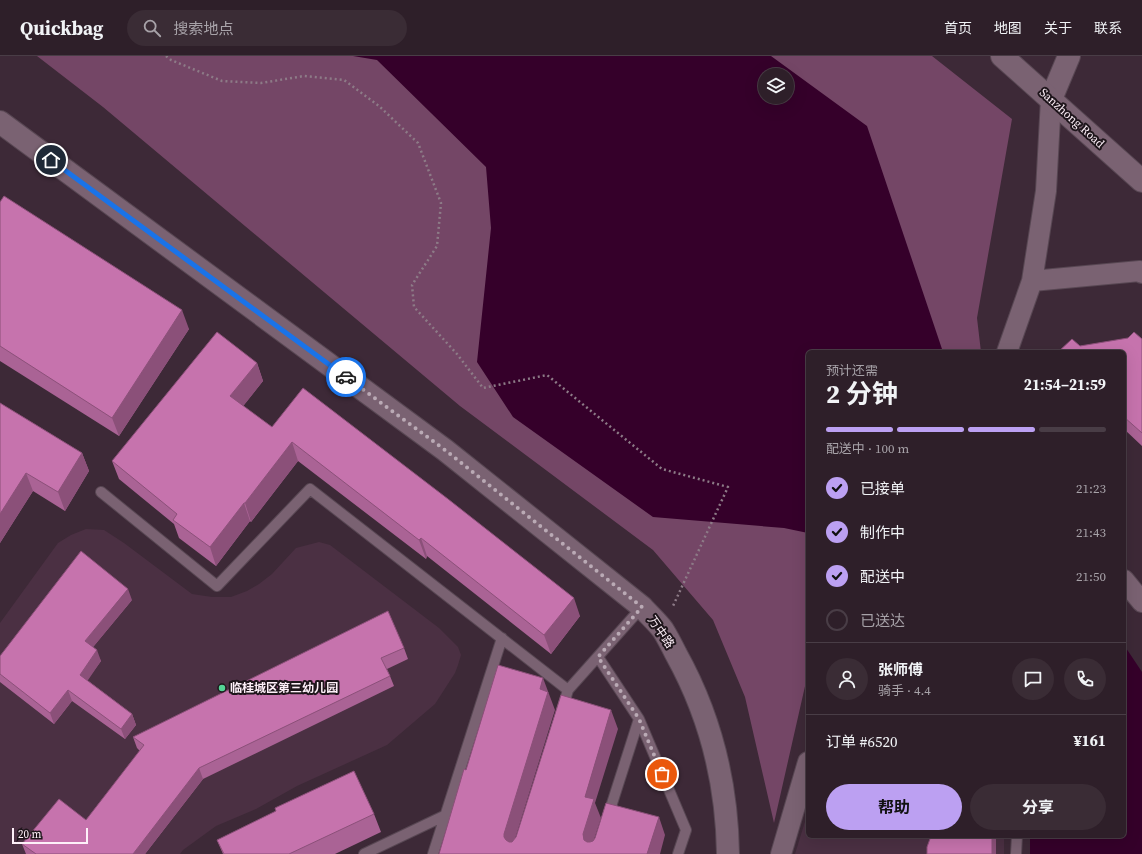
<!DOCTYPE html>
<html lang="zh">
<meta charset="utf-8">
<style>
body{margin:0;font-family:"Source Serif 4","Noto Sans SC",serif;background:#3a2c35;color:#f1f3f6;height:100vh;display:flex;flex-direction:column;font-size:15px;white-space:nowrap}
*{box-sizing:border-box;margin:0}
p{font-size:13px;color:#a7a2a8}
.icon{flex:none;width:22px;height:22px;fill:none;stroke:currentColor;stroke-width:2;stroke-linecap:round;stroke-linejoin:round}
.map{position:relative;flex:1;overflow:hidden}
.drawer{position:absolute;left:806px;top:294px;width:320px;height:488px;display:flex;flex-direction:column;background:#2e1f29;border-radius:6px;box-shadow:0 4px 16px #0002,0 0 0 1px #493d46}
.drawer>*{flex:none}
.tools{position:absolute;left:758px;top:12px;display:grid;gap:8px}
.tools a{display:grid;place-items:center;width:36px;height:36px;border-radius:50%;background:#2e1f29;box-shadow:0 4px 16px #0002,0 0 0 1px #493d46;font-size:20px}
.scale{position:absolute;left:12px;bottom:10px;width:76px;box-sizing:border-box;padding-left:4px;border:2px solid #fef0f9;border-top:0;font-size:11px;line-height:14px;white-space:nowrap;color:#fef0f9;-webkit-text-stroke:3px #1e151b;paint-order:stroke}
.pin{position:absolute;display:grid;place-items:center;width:34px;height:34px;color:#fff;margin:-17px;border:2px solid #fff;border-radius:50%;box-shadow:0 1px 4px #0007}
.courier{position:absolute;display:grid;place-items:center;width:40px;height:40px;margin:-20px;border:3px solid #1a73e8;border-radius:50%;background:#fff;color:#222;box-shadow:0 1px 5px #0007}
.overview em{font-style:normal;font-weight:700}
.overview div{display:flex;flex-direction:column-reverse}
.overview{display:flex;align-items:center;justify-content:space-between;height:68px;padding:0 20px}
h1{font-size:26px;font-weight:700;line-height:30px}
.bar{display:grid;grid-template-columns:repeat(4,1fr);gap:6px 4px;align-content:center;height:48px;padding:0 20px}
.bar i{height:5px;border-radius:3px;background:#493d46}
.bar .on{background:#bca0f2}
.bar p{grid-column:span 4}
.line{display:flex;align-items:center;gap:10px;padding:0 20px;border-top:1px solid #493d46}
.line div{flex:1}
.round{display:grid;place-items:center;flex:none;width:42px;height:42px;border-radius:21px;background:#3a2c35}
ol{padding:0 20px;list-style:none}
li{display:flex;align-items:center;gap:12px;height:44px}
li p{margin-inline-start:auto}
li .icon{padding:4px;border-radius:50%;background:#bca0f2;color:#111;stroke-width:4}
li:last-child{color:#a7a2a8}
li i{width:22px;height:22px;border:2px solid #493d46;border-radius:50%}
.button{display:flex;gap:8px;margin-top:auto;padding:8px 20px}
.button a{flex:1;height:46px;border-radius:24px;background:#bca0f2;color:#111;font-size:16px;font-weight:700;line-height:46px;text-align:center}
.button a+a{background:#3a2c35;color:#f1f3f6}
header{display:flex;align-items:center;gap:24px;box-sizing:border-box;height:56px;padding:0 20px;background:#2e1f29;border-bottom:1px solid #493d46}
header strong{font-size:19px}
nav{display:flex;gap:22px;margin-inline-start:auto;font-size:14px}
.search{width:280px;height:36px;background:#3a2c35;display:flex;align-items:center;gap:10px;box-sizing:border-box;padding:0 14px;border-radius:22px;color:#a7a2a8;font-size:15px}
.map>svg:first-child{display:block}
.built{fill:#4b3043}
.green{fill:#744666;fill-rule:evenodd}
.water{fill:#35002a;fill-rule:evenodd}
.lines{fill:none;stroke-linecap:round;stroke-linejoin:round}
.service-casing{stroke:#584753;stroke-width:12}
.minor-casing{stroke:#584753;stroke-width:22}
.tertiary-casing{stroke:#584753;stroke-width:24}
.secondary-casing{stroke:#584753;stroke-width:24}
.path{stroke:#8d7b87;stroke-width:2.5;stroke-dasharray:2 3;stroke-linecap:butt}
.service{stroke:#7a6272;stroke-width:10}
.minor{stroke:#7a6272;stroke-width:20}
.tertiary{stroke:#7a6272;stroke-width:22}
.secondary{stroke:#7a6272;stroke-width:22}
.wall{fill:#aa6395}
.shaded-wall{fill:#8b5079}
.building{fill:#c673ad;stroke:#8b5079}
.done{stroke:#baaab5;stroke-width:4;stroke-dasharray:0 7.2}
.route{stroke:#1a73e8;stroke-width:5}
.poi-dot{fill:#54d395;stroke:#1e151b;stroke-width:1.5}
.labels{text-anchor:middle;stroke-width:4;stroke-linejoin:round;paint-order:stroke}
.street-label{font-size:12px;fill:#fef0f9;stroke:#1e151b}
.poi-label{font-size:12px;font-weight:bold;fill:#fef0f9;stroke:#1e151b;text-anchor:start}
</style>
<header>
<strong>Quickbag</strong>
<div class="search"><svg class="icon" aria-label="search" viewBox="0 0 24 24"><circle cx="10" cy="10" r="6"/><path d="M15 15l6 6"/></svg>搜索地点</div>
<nav><a>首页</a><a>地图</a><a>关于</a><a>联系</a></nav>
</header>
<div class="map">
<svg width="1142" height="798" viewBox="0 0 1142 798">
<rect width="100%" height="100%" fill="#3d2937"/>
<path class="built" d="M 86,473 L 104,474 L 124,487 L 192,538 L 212,541 L 231,541 L 247,535 L 259,528 L 272,518 L 296,492 L 319,486 L 330,489 L 439,572 L 458,591 L 461,599 L 458,609 L 455,617 L 435,648 L 387,689 L 297,730 L 256,753 L 216,770 L 183,794 L 180,798 L 0,798 L 0,567 L 58,487 L 71,479 Z
M 808,756 L 808,780 L 1004,780 L 1004,798 L 795,798 Z"/>
<path class="green" d="M 37,0 L 932,0 L 1012,63 L 977,262 L 981,296 L 808,296 L 808,617 L 774,767 L 745,641 L 713,564 L 653,494 L 460,350 L 103,51 ZM 765,19 L 787,19 L 787,41 L 765,41 Z"/>
<path class="water" d="M 353,0 L 771,0 L 867,70 L 943,296 L 808,296 L 808,477 L 784,472 L 653,461 L 513,361 L 477,306 L 491,172 L 486,111 L 377,4 ZM 765,19 L 787,19 L 787,41 L 765,41 Z
M 1124,589 L 1142,616 L 1142,798 L 1030,798 L 1030,780 L 1124,780 Z"/>
<g class="lines">
<g class="service-casing">
<path id="service" d="M 101,436 L 217,530 L 310,433 L 568,634
M 598,601 L 639,663 L 608,760
M 562,654 L 568,634 L 642,551
M 639,663 L 686,774 L 678,798
M 364,798 L 446,759
M 433,798 L 502,582
M 1016,798 L 1017,780"/>
</g>
<g class="minor-casing">
<path id="minor" d="M 1032,225 L 1046,135 L 1051,43
M 1007,296 L 1032,225 L 1140,215 L 1142,217
M 1124,524 L 1142,546
M 781,798 L 808,706"/>
</g>
<g class="tertiary-casing">
<path id="tertiary" d="M 1051,43 L 1069,0
M 0,66 L 445,394 L 642,551 C 649,559 657,566 663,574 C 668,582 672,590 676,598 C 711,661 727,727 728,798"/>
</g>
<g class="secondary-casing">
<path id="secondary" d="M 1002,0 L 1142,125"/>
</g>
<path class="path" d="M 166,0 L 171,4 L 222,25 L 261,27 L 304,20 L 344,24 L 379,50 L 418,87 L 441,147 L 437,190 L 412,229 L 414,251 L 457,298 L 483,332 L 547,319 L 662,413 L 728,431 L 673,550"/>
<use href="#service" class="service"/>
<use href="#minor" class="minor"/>
<use href="#tertiary" class="tertiary"/>
<use href="#secondary" class="secondary"/>
</g>
<path class="wall" d="M 0,146 L 189,273 L 119,380 L 0,305 Z
M 1142,283 L 1142,390 L 1124,373 L 1124,296 L 1080,290 Z
M 257,307 L 263,325 L 243,350 L 272,371 L 580,560 L 551,598 L 427,500 L 426,503 L 298,405 L 251,466 L 250,465 L 216,510 L 179,482 L 174,468 L 119,423 L 112,405 Z
M 0,347 L 82,397 L 89,415 L 65,455 L 33,435 L 0,487 Z
M 132,544 L 93,591 L 101,605 L 87,624 L 132,658 L 136,669 L 125,683 L 72,645 L 54,668 L 0,626 L 0,600 Z
M 404,592 L 408,603 L 387,613 L 390,620 L 394,630 L 203,723 L 145,798 L 26,798 L 22,788 L 86,764 L 140,695 L 137,692 L 133,681 Z
M 374,758 L 381,776 L 335,798 L 223,798 L 217,784 Z"/>
<path class="shaded-wall" d="M 182,254 L 189,273 L 119,380 L 112,362 Z
M 257,307 L 263,325 L 237,358 L 230,340 Z
M 292,386 L 298,405 L 251,466 L 245,447 Z
M 82,397 L 89,415 L 65,455 L 58,436 Z
M 26,417 L 33,435 L 0,487 L 0,458 Z
M 244,447 L 250,465 L 216,510 L 210,491 Z
M 421,482 L 427,500 L 426,503 L 419,484 Z
M 128,533 L 132,544 L 89,596 L 85,585 Z
M 574,542 L 580,560 L 551,598 L 544,579 Z
M 97,594 L 101,605 L 84,630 L 80,619 Z
M 543,622 L 555,654 L 511,796 L 504,781 L 504,778 L 540,633 Z
M 68,634 L 72,645 L 54,668 L 50,657 Z
M 611,654 L 618,673 L 595,747 L 601,762 L 590,796 L 584,784 L 583,778 L 585,741 Z
M 132,658 L 136,669 L 125,683 L 121,673 Z
M 199,712 L 203,723 L 145,798 L 133,798 Z
M 659,761 L 665,779 L 660,798 L 647,798 Z
M 992,780 L 996,780 L 996,798 L 992,798 Z"/>
<path class="building" d="M 4,140 L 182,254 L 112,362 L 0,290 L 0,146 Z
M 217,276 L 257,307 L 230,340 L 272,371 L 303,332 L 448,443 L 574,542 L 544,579 L 421,482 L 419,484 L 292,386 L 245,447 L 244,447 L 210,491 L 173,464 L 177,458 L 112,405 Z
M 1134,276 L 1142,283 L 1142,377 L 1124,361 L 1124,296 L 1058,296 L 1072,283 L 1080,290 L 1128,282 Z
M 0,347 L 82,397 L 58,436 L 26,417 L 0,458 Z
M 81,495 L 128,533 L 85,585 L 97,594 L 80,619 L 132,658 L 121,673 L 68,634 L 50,657 L 0,618 L 0,600 Z
M 388,555 L 404,592 L 381,602 L 390,620 L 199,712 L 133,798 L 36,798 L 22,788 L 59,743 L 86,764 L 144,689 L 133,681 Z
M 498,609 L 543,622 L 540,633 L 548,636 L 504,778 L 504,781 L 506,784 L 509,786 L 512,786 L 516,781 L 561,639 L 611,654 L 585,741 L 594,743 L 583,778 L 584,784 L 587,786 L 590,786 L 593,785 L 595,782 L 606,747 L 659,761 L 647,798 L 439,798 L 464,713 L 466,714 Z
M 354,715 L 374,758 L 289,798 L 224,798 L 217,784 L 276,755 L 275,752 Z
M 931,780 L 992,780 L 992,798 L 927,798 L 927,791 Z"/>
<g class="lines">
<path class="done" d="M 346,321 L 445,394 L 642,551 L 598,601 L 639,663 L 662,718"/>
<path class="route" d="M 51,104 L 346,321"/>
</g>
<circle class="poi-dot" cx="222" cy="632" r="4"/>
<g class="labels">
<g class="street-label">
<text transform="translate(1072 62) rotate(42)" y="4">Sanzhong Road</text>
<text transform="translate(661 576) rotate(55)" y="4">万中路</text>
</g>
<g class="poi-label">
<text x="230" y="636">临桂城区第三幼儿园</text>
</g>
</g>
</svg>
<div class="tools">
<a><svg class="icon" aria-label="layers" viewBox="0 0 24 24"><path d="M12 4l9 5-9 5-9-5zM3 14l9 5 9-5"/></svg></a>
</div>
<div class="scale">20 m</div>
<div class="pin" style="left:662px;top:718px;background:#ea580c"><svg class="icon" aria-label="bag" viewBox="0 0 24 24"><path d="M5 8h14l-1 12H6zM9 8a3 3 0 0 1 6 0"/></svg></div>
<div class="pin" style="left:51px;top:104px;background:#1f2937"><svg class="icon" aria-label="home" viewBox="0 0 24 24"><path d="M3 11l9-7 9 7M6 9v11h12V9"/></svg></div>
<div class="courier" style="left:346px;top:321px"><svg class="icon" aria-label="car" viewBox="0 0 24 24"><path d="M5 17H2v-5l4-1 3-4h7l3 4 3 1v5h-3M9 17h6M6 11h13"/><circle cx="7" cy="17" r="2"/><circle cx="17" cy="17" r="2"/></svg></div>
<section class="drawer">
<div class="overview"><div><h1>2 分钟</h1><p>预计还需</p></div><em>21:54–21:59</em></div>
<div class="bar"><i class="on"></i><i class="on"></i><i class="on"></i><i></i><p>配送中 · 100 m</p></div>
<ol>
<li><svg class="icon" aria-label="check" viewBox="0 0 24 24"><path d="M5 12l5 5 9-10"/></svg>已接单<p>21:23</p></li>
<li><svg class="icon" aria-label="check" viewBox="0 0 24 24"><path d="M5 12l5 5 9-10"/></svg>制作中<p>21:43</p></li>
<li><svg class="icon" aria-label="check" viewBox="0 0 24 24"><path d="M5 12l5 5 9-10"/></svg>配送中<p>21:50</p></li>
<li><i></i>已送达</li>
</ol>
<div class="line" style="height:72px"><a class="round"><svg class="icon" aria-label="person" viewBox="0 0 24 24"><circle cx="12" cy="8" r="4"/><path d="M4 21q1-7 8-7t8 7"/></svg></a><div><b>张师傅</b><p>骑手 · 4.4</p></div><a class="round"><svg class="icon" aria-label="chat" viewBox="0 0 24 24"><path d="M4 5h16v11H9l-5 4z"/></svg></a><a class="round"><svg class="icon" aria-label="phone" viewBox="0 0 24 24"><path d="M5 4h4l2 5-3 2q2 4 5 5l2-3 5 2v4C11 20 4 13 5 4z"/></svg></a></div>
<div class="line" style="height:52px"><div>订单 #6520</div><b>¥161</b></div>
<div class="button"><a>帮助</a><a>分享</a></div>
</section>
</div>
